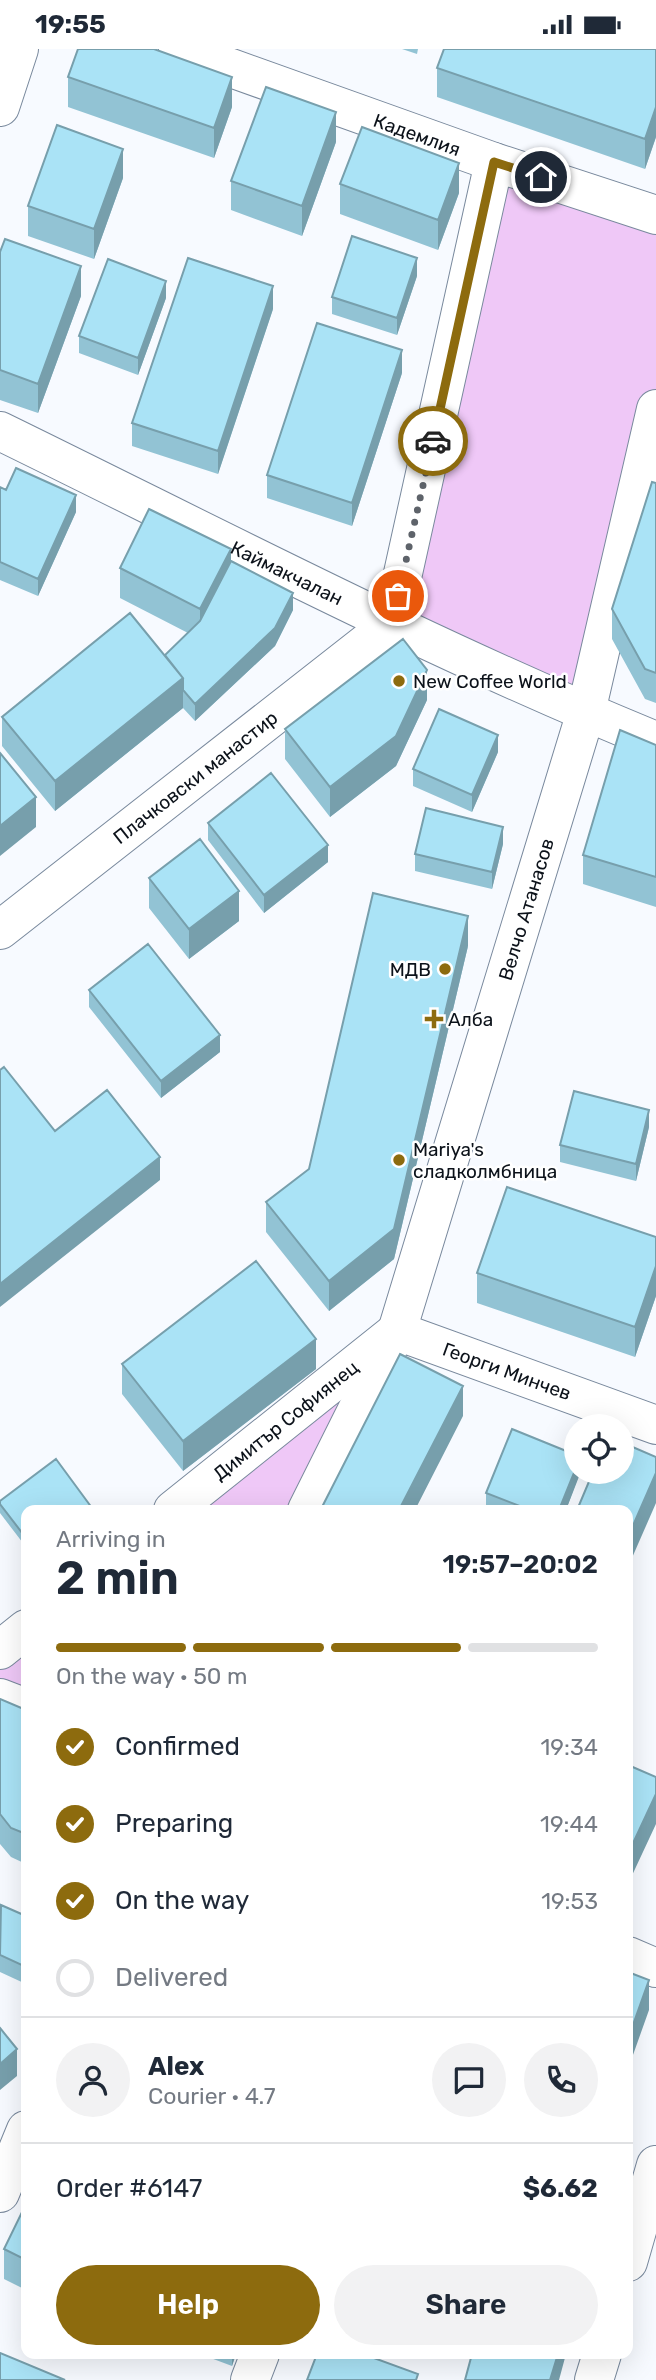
<!DOCTYPE html>
<meta charset="utf-8">
<style>
body{margin:0;font-family:Rubik,sans-serif;background:#f2f2f3;color:#1f2937;height:100vh;display:flex;flex-direction:column;font-size:26px;white-space:nowrap}
*{box-sizing:border-box;margin:0}
p{font-size:23px;color:#747a83}
.icon{flex:none;width:38px;height:38px;fill:none;stroke:currentColor;stroke-width:2;stroke-linecap:round;stroke-linejoin:round}
.map{position:relative;flex:1;overflow:hidden}
.sheet{position:absolute;left:21px;top:1456px;width:612px;height:854px;display:flex;flex-direction:column;background:#fff;border-radius:14px;box-shadow:0 7px 28px #0002}
.sheet>*{flex:none}
.controls{position:absolute;left:564px;top:1365px;display:grid;gap:14px}
.controls a{display:grid;place-items:center;width:70px;height:70px;border-radius:50%;background:#fff;box-shadow:0 7px 28px #0002;font-size:35px}
.pin{position:absolute;display:grid;place-items:center;width:60px;height:60px;color:#fff;margin:-30px;border:4px solid #fff;border-radius:50%;box-shadow:0 2px 7px #0007}
.courier{position:absolute;display:grid;place-items:center;width:70px;height:70px;margin:-35px;border:5px solid #8d6b0e;border-radius:50%;background:#fff;color:#222;box-shadow:0 2px 9px #0007}
.summary em{font-style:normal;font-weight:600}
.summary div{display:flex;flex-direction:column-reverse}
.summary{display:flex;align-items:center;justify-content:space-between;height:119px;padding:0 35px}
h1{font-size:46px;font-weight:600;line-height:52px}
.bar{display:grid;grid-template-columns:repeat(4,1fr);gap:10px 7px;align-content:center;height:84px;padding:0 35px}
.bar i{height:9px;border-radius:5px;background:#e0e1e3}
.bar .selected{background:#8d6b0e}
.bar p{grid-column:span 4}
.line{display:flex;align-items:center;gap:18px;padding:0 35px;border-top:2px solid #e0e1e3}
.line div{flex:1}
.round{display:grid;place-items:center;flex:none;width:74px;height:74px;border-radius:37px;background:#f2f2f3}
ol{padding:0 35px;list-style:none}
li{display:flex;align-items:center;gap:21px;height:77px}
li p{margin-inline-start:auto}
li .icon{padding:7px;border-radius:50%;background:#8d6b0e;color:#fff;stroke-width:4}
li:last-child{color:#747a83}
li i{width:38px;height:38px;border:4px solid #e0e1e3;border-radius:50%}
.action{display:flex;gap:14px;margin-top:auto;padding:14px 35px}
.action a{flex:1;height:80px;border-radius:42px;background:#8d6b0e;color:#fff;font-size:28px;font-weight:600;line-height:80px;text-align:center}
.action a+a{background:#f2f2f3;color:#1f2937}
.status{display:flex;justify-content:space-between;align-items:center;height:49px;padding:0 35px;background:#fff;direction:ltr}
.status svg{height:19px;fill:currentColor}
.map>svg:first-child{display:block}
.green{fill:#efc8f7}
.lines{fill:none;stroke-linecap:round;stroke-linejoin:round}
.minor-casing{stroke:#79899d;stroke-width:40}
.tertiary-casing{stroke:#79899d;stroke-width:40}
.minor{stroke:#fff;stroke-width:38}
.tertiary{stroke:#fff;stroke-width:38}
.wall{fill:#92c3d4}
.shaded-wall{fill:#779fac}
.building{fill:#aae3f6;stroke:#779fac;stroke-width:2}
.done{stroke:#5e636a;stroke-width:7;stroke-dasharray:0 12.6}
.route{stroke:#8d6b0e;stroke-width:9}
.poi-dot{fill:#8d6b0e;stroke:#fff;stroke-width:2.5}
.labels{text-anchor:middle;stroke-width:5;stroke-linejoin:round;paint-order:stroke}
.street-label{font-size:19px;fill:#0c121a;stroke:#fff}
.poi-label{font-size:19px;fill:#0c121a;stroke:#fff;text-anchor:start}
</style>
<div class="status"><b>19:55</b><svg viewBox="0 0 49 12"><path d="M0 12V9h3v3zM5 12V6h3v6zM10 12V3h3v9zM15 12V0h3v12zM26 1h20v11H26zM47 4h2v5h-2z"/></svg></div>
<div class="map">
<svg width="656" height="2331" viewBox="0 0 656 2331">
<rect width="100%" height="100%" fill="#f7faff"/>
<path class="green" d="M 494,113 L 656,166 L 656,360 L 586,663 L 392,574 Z
M 397,1282 L 307,1461 L 173,1461 Z
M 26,1580 L 26,1659 L 0,1649 L 0,1601 Z"/>
<g class="lines">
<g class="minor-casing">
<g id="minor">
<path id="s1" d="M 178,0 L 494,113 L 656,166"/>
<path d="M 0,58 L 19,0"/>
<path id="s2" d="M 0,382 C 217,488 432,601 656,692"/>
<path d="M 392,574 L 494,113"/>
<path id="s3" d="M 0,881 L 392,574"/>
<path id="s4" d="M 397,1282 L 656,1376"/>
<path id="s5" d="M 173,1461 L 397,1282"/>
<path d="M 307,1461 L 391,1293"/>
<path d="M 0,1601 L 26,1580"/>
<path d="M 0,1649 L 26,1659"/>
<path d="M 628,1907 L 656,1919"/>
<path d="M 0,2144 L 26,2081"/>
<path d="M 628,2213 L 656,2116"/>
<path d="M 250,2331 L 260,2305"/>
<path d="M 594,2331 L 602,2305"/>
</g>
</g>
<g class="tertiary-casing">
<g id="tertiary">
<path id="s6" d="M 397,1282 L 586,663 L 656,360"/>
</g>
</g>
<use href="#minor" class="minor"/>
<use href="#tertiary" class="tertiary"/>
</g>
<path class="wall" d="M 402,0 L 418,0 L 417,5 Z
M 656,0 L 656,88 L 645,120 L 437,48 L 437,19 Z
M 68,28 L 232,58 L 214,109 L 68,58 Z
M 336,93 L 302,187 L 231,161 L 231,132 Z
M 123,129 L 94,210 L 28,187 L 28,157 Z
M 340,135 L 459,144 L 438,201 L 340,165 Z
M 0,203 L 81,247 L 38,364 L 0,351 Z
M 417,227 L 397,286 L 332,265 L 332,248 Z
M 166,249 L 138,326 L 79,304 L 79,287 Z
M 273,260 L 218,425 L 132,397 L 132,374 Z
M 402,324 L 352,477 L 267,449 L 267,426 Z
M 656,434 L 656,654 L 645,650 L 612,590 L 612,560 Z
M 0,438 L 76,463 L 38,547 L 0,531 Z
M 231,512 L 293,561 L 275,597 L 195,672 L 183,659 L 55,762 L 2,697 L 2,668 L 165,606 L 188,584 L 120,549 L 120,519 Z
M 427,651 L 396,717 L 330,768 L 285,710 L 285,680 Z
M 656,696 L 656,858 L 583,835 L 583,806 Z
M 498,703 L 472,763 L 413,737 L 413,720 Z
M 208,774 L 328,813 L 264,864 L 208,791 Z
M 503,795 L 492,840 L 415,822 L 415,805 Z
M 149,829 L 239,872 L 189,910 L 149,859 Z
M 468,897 L 394,1210 L 329,1262 L 266,1183 L 266,1153 L 309,1120 Z
M 89,941 L 220,1003 L 161,1049 L 89,958 Z
M 649,1078 L 636,1132 L 560,1113 L 560,1096 Z
M 656,1188 L 656,1247 L 635,1308 L 477,1254 L 477,1224 Z
M 122,1315 L 316,1320 L 183,1422 L 122,1345 Z
M 580,1423 L 566,1461 L 486,1461 L 486,1444 Z
M 0,1452 L 92,1461 L 26,1461 L 26,1498 L 0,1464 Z
M 0,1650 L 26,1661 L 26,1815 L 11,1808 L 0,1795 Z
M 0,1857 L 26,1867 L 26,1935 L 0,1923 Z
M 26,2155 L 26,2241 L 4,2230 L 4,2200 Z
M 200,2305 L 236,2305 L 232,2317 Z
M 390,2305 L 401,2305 L 400,2309 Z"/>
<path class="shaded-wall" d="M 232,28 L 232,58 L 214,109 L 214,79 Z
M 656,58 L 656,88 L 645,120 L 645,90 Z
M 336,63 L 336,93 L 302,187 L 302,157 Z
M 123,100 L 123,129 L 94,210 L 94,180 Z
M 459,114 L 459,144 L 438,201 L 438,171 Z
M 417,209 L 417,227 L 397,286 L 397,269 Z
M 81,217 L 81,247 L 38,364 L 38,335 Z
M 166,232 L 166,249 L 138,326 L 138,309 Z
M 273,237 L 273,260 L 218,425 L 218,402 Z
M 402,301 L 402,324 L 352,477 L 352,454 Z
M 76,446 L 76,463 L 38,547 L 38,530 Z
M 231,500 L 231,530 L 200,589 L 200,560 Z
M 293,544 L 293,561 L 275,597 L 195,672 L 195,655 Z
M 427,621 L 427,651 L 396,717 L 330,768 L 330,738 Z
M 183,629 L 183,659 L 55,762 L 55,732 Z
M 498,686 L 498,703 L 472,763 L 472,746 Z
M 36,748 L 36,778 L 0,807 L 0,777 Z
M 503,778 L 503,795 L 492,840 L 492,823 Z
M 328,796 L 328,813 L 264,864 L 264,846 Z
M 239,842 L 239,872 L 189,910 L 189,880 Z
M 468,867 L 468,897 L 394,1210 L 329,1262 L 329,1232 Z
M 220,986 L 220,1003 L 161,1049 L 161,1032 Z
M 649,1061 L 649,1078 L 636,1132 L 636,1115 Z
M 160,1108 L 160,1131 L 0,1258 L 0,1235 Z
M 656,1217 L 656,1247 L 635,1308 L 635,1278 Z
M 316,1290 L 316,1320 L 183,1422 L 183,1392 Z
M 463,1337 L 463,1367 L 415,1461 L 399,1461 Z
M 576,1419 L 576,1423 L 580,1423 L 580,1425 L 566,1461 L 559,1461 Z
M 656,1424 L 656,1454 L 628,1518 L 628,1488 Z
M 656,1745 L 656,1775 L 628,1835 L 628,1805 Z
M 649,1931 L 649,1961 L 628,2020 L 628,1990 Z
M 17,2000 L 17,2027 L 0,2041 L 0,2015 Z
M 232,2305 L 236,2305 L 232,2317 Z
M 558,2305 L 566,2305 L 559,2331 L 550,2331 Z"/>
<path class="building" d="M 78,0 L 154,0 L 232,28 L 214,79 L 68,28 Z
M 444,0 L 656,0 L 656,58 L 645,90 L 437,19 Z
M 266,38 L 336,63 L 302,157 L 231,132 Z
M 57,76 L 123,100 L 94,180 L 28,157 Z
M 362,78 L 459,114 L 438,171 L 340,135 Z
M 352,187 L 417,209 L 397,269 L 332,248 Z
M 5,190 L 81,217 L 38,335 L 0,321 L 0,203 Z
M 188,209 L 273,237 L 218,402 L 132,374 Z
M 108,210 L 166,232 L 138,309 L 79,287 Z
M 317,274 L 402,301 L 352,454 L 267,426 Z
M 16,419 L 76,446 L 38,530 L 0,513 L 0,438 L 6,441 Z
M 652,433 L 656,434 L 656,624 L 645,620 L 612,560 Z
M 149,460 L 231,500 L 200,560 L 120,519 Z
M 231,512 L 293,544 L 275,579 L 195,655 L 183,641 L 183,629 L 165,606 L 200,572 Z
M 130,564 L 183,629 L 55,732 L 2,668 Z
M 403,590 L 427,621 L 396,687 L 330,738 L 285,680 Z
M 439,660 L 498,686 L 472,746 L 413,720 Z
M 620,681 L 656,696 L 656,828 L 583,806 Z
M 0,704 L 36,748 L 0,777 Z
M 271,724 L 328,796 L 264,846 L 208,774 Z
M 426,759 L 503,778 L 492,823 L 415,805 Z
M 200,790 L 239,842 L 189,880 L 149,829 Z
M 373,844 L 468,867 L 394,1180 L 329,1232 L 266,1153 L 309,1120 Z
M 148,895 L 220,986 L 161,1032 L 89,941 Z
M 4,1018 L 55,1082 L 107,1041 L 160,1108 L 0,1235 L 0,1021 Z
M 574,1042 L 649,1061 L 636,1115 L 560,1096 Z
M 507,1138 L 656,1188 L 656,1217 L 635,1278 L 477,1224 Z
M 256,1212 L 316,1290 L 183,1392 L 122,1315 Z
M 400,1305 L 463,1337 L 399,1461 L 324,1461 L 321,1460 Z
M 512,1380 L 576,1406 L 576,1419 L 559,1461 L 530,1461 L 486,1444 Z
M 621,1393 L 656,1408 L 656,1424 L 628,1488 L 628,1461 L 577,1461 L 593,1423 L 621,1423 Z
M 56,1410 L 92,1459 L 89,1461 L 26,1461 L 26,1489 L 0,1455 L 0,1452 Z
M 0,1650 L 26,1661 L 26,1785 L 11,1779 L 0,1765 Z
M 628,1716 L 656,1728 L 656,1745 L 628,1805 Z
M 1,1856 L 26,1867 L 26,1918 L 0,1906 Z
M 628,1923 L 649,1931 L 628,1990 Z
M 0,1979 L 17,2000 L 0,2015 Z
M 26,2155 L 26,2211 L 4,2200 Z
M 0,2304 L 65,2331 L 0,2331 Z
M 317,2305 L 363,2305 L 418,2325 L 416,2331 L 307,2331 Z
M 472,2305 L 558,2305 L 550,2331 L 465,2331 Z"/>
<g class="lines">
<path class="done" d="M 398,547 L 433,392"/>
<path class="route" d="M 433,392 L 494,113 L 541,128"/>
</g>
<g class="poi-dot">
<circle cx="399" cy="632" r="7"/>
<circle cx="445" cy="920" r="7"/>
<path d="M430.5 959.5h7v7h7v7h-7v7h-7v-7h-7v-7h7z"/>
<circle cx="399" cy="1111" r="7"/>
</g>
<g class="labels">
<g class="street-label">
<text dy="7" stroke="none"><textPath href="#s1" startOffset="254">Кадемлия</textPath></text>
<text dy="7" stroke="none"><textPath href="#s2" startOffset="320">Каймакчалан</textPath></text>
<text dy="7" stroke="none"><textPath href="#s3" startOffset="248">Плачковски манастир</textPath></text>
<text dy="7" stroke="none"><textPath href="#s6" startOffset="441">Велчо Атанасов</textPath></text>
<text dy="7" stroke="none"><textPath href="#s4" startOffset="117">Георги Минчев</textPath></text>
<text dy="7" stroke="none"><textPath href="#s5" startOffset="144">Димитър Софиянец</textPath></text>
</g>
<g class="poi-label">
<text x="413" y="639">New Coffee World</text>
<text x="431" y="927" text-anchor="end">МДВ</text>
<text x="448" y="977">Алба</text>
<text x="413" y="1107">Mariya's<tspan x="413" dy="22">сладколмбница</tspan></text>
</g>
</g>
</svg>
<div class="controls">
<a><svg class="icon" aria-label="locate" viewBox="0 0 24 24"><circle cx="12" cy="12" r="6"/><path d="M12 2v4M12 18v4M2 12h4M18 12h4"/></svg></a>
</div>
<div class="pin" style="left:398px;top:547px;background:#ea580c"><svg class="icon" aria-label="bag" viewBox="0 0 24 24"><path d="M5 8h14l-1 12H6zM9 8a3 3 0 0 1 6 0"/></svg></div>
<div class="pin" style="left:541px;top:128px;background:#1f2937"><svg class="icon" aria-label="home" viewBox="0 0 24 24"><path d="M3 11l9-7 9 7M6 9v11h12V9"/></svg></div>
<div class="courier" style="left:433px;top:392px"><svg class="icon" aria-label="car" viewBox="0 0 24 24"><path d="M5 17H2v-5l4-1 3-4h7l3 4 3 1v5h-3M9 17h6M6 11h13"/><circle cx="7" cy="17" r="2"/><circle cx="17" cy="17" r="2"/></svg></div>
<section class="sheet">
<div class="summary"><div><h1>2 min</h1><p>Arriving in</p></div><em>19:57–20:02</em></div>
<div class="bar"><i class="selected"></i><i class="selected"></i><i class="selected"></i><i></i><p>On the way · 50 m</p></div>
<ol>
<li><svg class="icon" aria-label="check" viewBox="0 0 24 24"><path d="M5 12l5 5 9-10"/></svg>Confirmed<p>19:34</p></li>
<li><svg class="icon" aria-label="check" viewBox="0 0 24 24"><path d="M5 12l5 5 9-10"/></svg>Preparing<p>19:44</p></li>
<li><svg class="icon" aria-label="check" viewBox="0 0 24 24"><path d="M5 12l5 5 9-10"/></svg>On the way<p>19:53</p></li>
<li><i></i>Delivered</li>
</ol>
<div class="line" style="height:126px"><a class="round"><svg class="icon" aria-label="person" viewBox="0 0 24 24"><circle cx="12" cy="8" r="4"/><path d="M4 21q1-7 8-7t8 7"/></svg></a><div><b>Alex</b><p>Courier · 4.7</p></div><a class="round"><svg class="icon" aria-label="chat" viewBox="0 0 24 24"><path d="M4 5h16v11H9l-5 4z"/></svg></a><a class="round"><svg class="icon" aria-label="phone" viewBox="0 0 24 24"><path d="M5 4h4l2 5-3 2q2 4 5 5l2-3 5 2v4C11 20 4 13 5 4z"/></svg></a></div>
<div class="line" style="height:91px"><div>Order #6147</div><b>$6.62</b></div>
<div class="action"><a>Help</a><a>Share</a></div>
</section>
</div>
